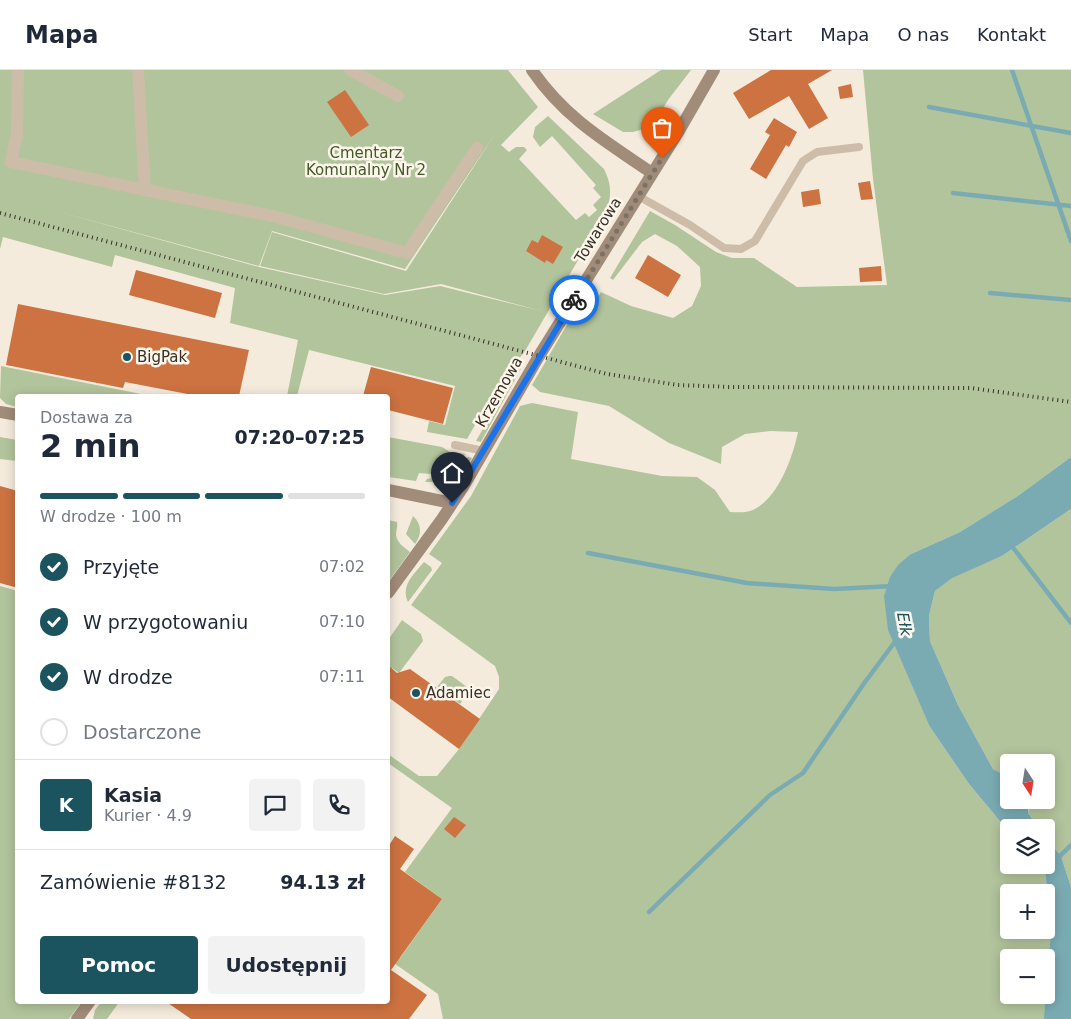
<!DOCTYPE html>
<html lang="pl">
<meta charset="utf-8">
<style>
body{margin:0;font-family:"DejaVu Sans",sans-serif;background:#f2f2f3;color:#1f2937;height:100vh;display:flex;flex-direction:column;font-size:19px;white-space:nowrap}
*{box-sizing:border-box;margin:0}
p{font-size:16px;color:#747a83}
.icon{flex:none;width:28px;height:28px;fill:none;stroke:currentColor;stroke-width:2;stroke-linecap:round;stroke-linejoin:round}
.map{position:relative;flex:1;overflow:hidden}
.side{position:absolute;left:15px;top:324px;width:375px;height:610px;display:flex;flex-direction:column;background:#fff;border-radius:5px;box-shadow:0 2px 12px #0003}
.side>*{flex:none}
.needle{width:32px;rotate:168deg}
.controls{position:absolute;left:1000px;top:684px;display:grid;gap:10px}
.controls a{display:grid;place-items:center;width:55px;height:55px;border-radius:5px;background:#fff;box-shadow:0 2px 12px #0003;font-size:25px}
.pin{position:absolute;display:grid;place-items:center;width:42px;height:42px;color:#fff;margin:-51px -21px;border-radius:50% 50% 50% 0;rotate:-45deg;box-shadow:0 0 5px #0007}
.pin .icon{rotate:45deg}
.courier{position:absolute;display:grid;place-items:center;width:50px;height:50px;margin:-25px;border:4px solid #1a73e8;border-radius:50%;background:#fff;color:#222;box-shadow:0 1px 6px #0007}
.head em{font-style:normal;font-weight:600}
.head div{display:flex;flex-direction:column-reverse}
.head{display:flex;align-items:center;justify-content:space-between;height:85px;padding:0 25px}
h1{font-size:32px;font-weight:600;line-height:38px}
.bar{display:grid;grid-template-columns:repeat(4,1fr);gap:8px 5px;align-content:center;height:60px;padding:0 25px}
.bar i{height:6px;border-radius:4px;background:#e0e1e3}
.bar .on{background:#1b535e}
.bar p{grid-column:span 4}
.line{display:flex;align-items:center;gap:12px;padding:0 25px;border-top:1px solid #e0e1e3}
.line div{flex:1}
.round{display:grid;place-items:center;flex:none;width:52px;height:52px;border-radius:5px;background:#f2f2f3}
ol{padding:0 25px;list-style:none}
li{display:flex;align-items:center;gap:15px;height:55px}
li p{margin-inline-start:auto}
li .icon{padding:5px;border-radius:50%;background:#1b535e;color:#fff;stroke-width:4}
li:last-child{color:#747a83}
li i{width:28px;height:28px;border:2px solid #e0e1e3;border-radius:50%}
.button{display:flex;gap:10px;margin-top:auto;padding:10px 25px}
.button a{flex:1;height:58px;border-radius:5px;background:#1b535e;color:#fff;font-size:20px;font-weight:600;line-height:58px;text-align:center}
.button a+a{background:#f2f2f3;color:#1f2937}
header{display:flex;align-items:center;gap:30px;box-sizing:border-box;height:70px;padding:0 25px;background:#fff;border-bottom:1px solid #e0e1e3}
header strong{font-size:24px}
nav{display:flex;gap:28px;margin-inline-start:auto;font-size:18px}
.map>svg:first-child{display:block}
.green{fill:#b2c49c;fill-rule:evenodd}
.water{fill:#7aabb3}
.lines{fill:none;stroke-linecap:round;stroke-linejoin:round}
.stream{stroke:#7aabb3;stroke-width:4.5}
.building{fill:#cd7241}
.lane{stroke:#cdbda8;stroke-width:8}
.street{stroke:#cdbda8;stroke-width:12}
.secondary{stroke:#a18b79;stroke-width:12}
.rail{stroke:#392f28;stroke-width:4;stroke-dasharray:1 4;stroke-linecap:butt}
.done{stroke:#7a7167;stroke-width:5;stroke-dasharray:0 9}
.route{stroke:#1a73e8;stroke-width:6}
.poi-dot{fill:#1b535e;stroke:#fbf5ea;stroke-width:2}
.labels{text-anchor:middle;stroke-width:5;stroke-linejoin:round;paint-order:stroke}
.park-label{font-size:15px;fill:#43592a;stroke:#fbf5ea}
.street-label{font-size:15px;fill:#392f28;stroke:#fbf5ea}
.poi-label{font-size:15px;fill:#392f28;stroke:#fbf5ea;text-anchor:start}
.water-label{font-size:16px;font-style:italic;fill:#1b535e;stroke:#fbf5ea}
</style>
<header>
<strong>Mapa</strong>
<nav><a>Start</a><a>Mapa</a><a>O nas</a><a>Kontakt</a></nav>
</header>
<div class="map">
<svg width="1071" height="949" viewBox="0 0 1071 949">
<rect width="100%" height="100%" fill="#f4ebdd"/>
<path class="green" d="M 0,0 L 508,0 L 538,37 L 501,75 L 509,82 L 516,77 L 524,77 L 527,80 L 519,89 L 576,150 L 585,143 L 589,147 L 597,140 L 593,135 L 601,127 L 593,118 L 596,115 L 552,66 L 540,77 L 533,67 L 535,57 L 548,46 L 604,99 C 612,115 612,127 605,144 L 525,281 L 495,320 L 467,369 L 427,362 L 429,351 L 445,355 L 455,316 L 309,280 L 297,326 L 287,326 L 298,270 L 230,253 L 235,218 L 115,185 L 112,197 L 3,167 L 0,179 ZM 497,61 L 406,201 L 272,162 L 260,196 L 384,224 L 441,214 L 542,241 L 440,216 L 385,225 L 259,197 L 52,140 L 259,196 L 272,161 L 405,199 Z
M 661,0 L 691,0 L 668,30 L 655,52 L 644,59 L 633,62 L 623,62 L 593,44 Z
M 863,0 L 1071,0 L 1071,387 L 1019,425 L 960,462 L 911,484 L 930,657 L 969,714 L 1009,762 L 1009,795 L 1037,795 L 1045,803 L 1052,850 L 1046,949 L 443,949 L 438,924 L 388,889 L 388,879 L 400,888 L 442,829 L 405,802 L 452,738 L 388,693 L 388,684 L 419,706 L 437,706 L 459,679 L 499,619 L 499,607 L 495,596 L 411,535 L 442,493 L 429,484 L 471,426 L 520,336 L 532,333 L 578,342 L 571,389 L 662,406 L 697,407 L 715,420 L 730,442 C 737,442 744,443 750,441 C 777,432 793,387 798,362 L 770,361 L 745,364 L 722,377 L 721,394 L 669,373 L 609,336 L 540,322 L 532,315 L 572,246 L 583,251 L 601,222 L 631,236 L 673,248 L 692,236 L 701,216 L 700,197 L 677,176 L 655,164 L 642,172 L 613,210 L 610,208 L 650,141 L 675,155 L 716,182 L 732,188 L 754,188 L 797,217 L 887,215 L 873,109 ZM 1009,822 L 1046,822 L 1046,860 L 1009,860 ZM 1009,888 L 1046,888 L 1046,925 L 1009,925 Z
M 523,295 L 481,372 L 476,371 L 505,320 Z
M 1,296 L 151,326 L 18,326 L 17,337 L 6,334 L 0,328 Z
M 0,367 L 17,370 L 17,391 L 0,389 Z
M 388,367 L 442,377 L 450,382 L 465,384 C 454,401 438,406 419,403 L 416,411 L 388,407 Z
M 468,387 L 472,388 C 462,405 445,413 425,412 L 427,409 C 444,407 458,402 468,387 Z
M 1071,439 L 1071,817 L 1061,786 L 1046,768 L 1046,758 L 1038,757 L 1028,743 L 1029,737 L 1028,730 L 1046,730 L 1046,692 L 1009,692 L 1009,707 L 993,699 L 958,635 L 930,571 L 929,546 L 935,521 L 952,507 L 1002,486 Z
M 413,446 C 422,454 422,464 415,474 L 406,464 Z
M 388,450 L 397,452 C 398,457 396,460 396,465 C 397,473 404,477 410,482 L 388,512 Z
M 424,492 L 431,497 L 432,500 L 408,532 C 400,516 414,504 424,492 Z
M 0,516 L 18,521 L 18,931 L 82,931 L 69,949 L 0,949 Z
M 402,550 L 421,564 L 423,571 L 399,603 L 392,598 L 388,604 L 388,570 Z
M 449,606 L 452,606 L 467,617 L 467,624 L 460,634 L 437,617 L 445,607 Z
M 102,931 L 120,931 L 107,949 L 93,949 L 95,940 Z"/>
<path class="water" d="M 1071,387 L 1071,439 L 1002,486 L 952,508 L 935,521 L 929,546 L 930,571 L 958,635 L 993,699 L 1009,707 L 1009,730 L 1028,730 L 1028,743 L 1038,757 L 1009,758 L 1009,762 L 969,714 L 930,657 L 888,560 L 884,526 L 890,507 L 898,495 L 911,484 L 960,462 L 1019,425 Z
M 1046,768 L 1061,786 L 1071,817 L 1071,949 L 1044,949 L 1052,850 L 1045,803 L 1037,795 L 1046,795 Z"/>
<g class="lines">
<path class="stream" d="M 1012,0 L 1071,171
M 929,37 L 1071,63
M 953,123 L 1071,136
M 990,223 L 1071,230
M 1011,475 L 1071,553
M 588,483 L 747,513 L 834,519 L 893,516
M 1058,788 L 1071,775
M 649,842 L 770,725 L 803,703 L 865,612 L 897,569"/>
</g>
<path class="building" d="M 771,0 L 832,0 L 808,14 L 828,48 L 809,59 L 789,26 L 749,49 L 733,23 Z
M 851,14 L 853,27 L 840,29 L 838,17 Z
M 345,20 L 369,55 L 351,67 L 327,32 Z
M 774,48 L 797,62 L 789,77 L 786,75 L 766,109 L 750,99 L 770,65 L 765,62 Z
M 870,111 L 873,129 L 861,130 L 858,113 Z
M 819,119 L 821,134 L 803,137 L 801,122 Z
M 542,165 L 563,177 L 553,194 L 546,190 L 545,193 L 526,181 L 532,170 L 538,173 Z
M 648,185 L 681,205 L 668,227 L 635,208 Z
M 881,196 L 882,211 L 860,212 L 859,198 Z
M 136,200 L 222,223 L 215,248 L 129,225 Z
M 18,234 L 249,280 L 239,326 L 198,326 L 125,312 L 123,318 L 6,295 Z
M 371,297 L 453,318 L 443,354 L 388,340 L 388,326 L 363,326 Z
M 0,416 L 18,421 L 18,518 L 0,513 Z
M 388,595 L 397,603 L 410,599 L 480,649 L 459,679 L 388,627 Z
M 454,747 L 466,755 L 455,768 L 444,759 Z
M 395,766 L 414,779 L 400,799 L 442,829 L 391,900 L 427,925 L 409,949 L 191,949 L 165,931 L 388,931 L 388,777 Z"/>
<g class="lines">
<path class="lane" d="M 638,126 L 690,155 L 724,178 L 741,179 L 755,171 L 803,91 L 817,82 L 859,77
M 455,375 L 484,381"/>
<path class="street" d="M 18,0 L 17,63 L 11,92 L 145,120 L 138,0
M 350,0 L 398,26
M 145,120 L 273,146 L 407,183 L 477,78"/>
<path class="secondary" d="M 532,0 C 565,48 605,71 652,103
M 0,342 L 18,345
M 388,420 L 452,433
M 388,523 L 442,449 L 463,417 L 539,286 L 680,59 L 714,0
M 77,949 L 90,931"/>
<path class="rail" d="M 0,143 L 607,304 L 678,315 L 731,317 L 971,318 L 1071,332"/>
</g>
<g class="lines">
<path class="done" d="M 574,230 L 662,88"/>
<path class="route" d="M 452,433 L 574,230"/>
</g>
<g class="poi-dot">
<circle cx="127" cy="287" r="5"/>
<circle cx="416" cy="623" r="5"/>
</g>
<g class="labels">
<g class="park-label">
<text x="366" y="88">Cmentarz<tspan x="366" dy="17">Komunalny Nr 2</tspan></text>
</g>
<g class="street-label">
<text transform="translate(598 160) rotate(-58)" y="5">Towarowa</text>
<text transform="translate(499 322) rotate(-60)" y="5">Krzemowa</text>
</g>
<g class="poi-label">
<text x="137" y="292">BigPak</text>
<text x="426" y="628">Adamiec</text>
</g>
<g class="water-label">
<text transform="translate(905 554) rotate(80)" y="6">Ełk</text>
</g>
</g>
</svg>
<div class="controls">
<a><svg class="needle" viewBox="-14 -14 28 28"><path d="M0-13l5 13h-10z" fill="#e53935"/><path d="M0 13l5-13h-10z" fill="#747a83"/></svg></a>
<a><svg class="icon" aria-label="layers" viewBox="0 0 24 24"><path d="M12 4l9 5-9 5-9-5zM3 14l9 5 9-5"/></svg></a>
<a>+</a>
<a>−</a>
</div>
<div class="pin" style="left:662px;top:88px;background:#ea580c"><svg class="icon" aria-label="bag" viewBox="0 0 24 24"><path d="M5 8h14l-1 12H6zM9 8a3 3 0 0 1 6 0"/></svg></div>
<div class="pin" style="left:452px;top:433px;background:#1f2937"><svg class="icon" aria-label="home" viewBox="0 0 24 24"><path d="M3 11l9-7 9 7M6 9v11h12V9"/></svg></div>
<div class="courier" style="left:574px;top:230px"><svg class="icon" aria-label="bike" viewBox="0 0 24 24"><circle cx="6" cy="16" r="4"/><circle cx="18" cy="16" r="4"/><path d="M6 16l4-8h5l3 8M10 8l3 8H6M13 5h3"/></svg></div>
<section class="side">
<div class="head"><div><h1>2 min</h1><p>Dostawa za</p></div><em>07:20–07:25</em></div>
<div class="bar"><i class="on"></i><i class="on"></i><i class="on"></i><i></i><p>W drodze · 100 m</p></div>
<ol>
<li><svg class="icon" aria-label="check" viewBox="0 0 24 24"><path d="M5 12l5 5 9-10"/></svg>Przyjęte<p>07:02</p></li>
<li><svg class="icon" aria-label="check" viewBox="0 0 24 24"><path d="M5 12l5 5 9-10"/></svg>W przygotowaniu<p>07:10</p></li>
<li><svg class="icon" aria-label="check" viewBox="0 0 24 24"><path d="M5 12l5 5 9-10"/></svg>W drodze<p>07:11</p></li>
<li><i></i>Dostarczone</li>
</ol>
<div class="line" style="height:90px"><b class="round" style="background:#1b535e;color:#fff">K</b><div><b>Kasia</b><p>Kurier · 4.9</p></div><a class="round"><svg class="icon" aria-label="chat" viewBox="0 0 24 24"><path d="M4 5h16v11H9l-5 4z"/></svg></a><a class="round"><svg class="icon" aria-label="phone" viewBox="0 0 24 24"><path d="M5 4h4l2 5-3 2q2 4 5 5l2-3 5 2v4C11 20 4 13 5 4z"/></svg></a></div>
<div class="line" style="height:65px"><div>Zamówienie #8132</div><b>94.13 zł</b></div>
<div class="button"><a>Pomoc</a><a>Udostępnij</a></div>
</section>
</div>
